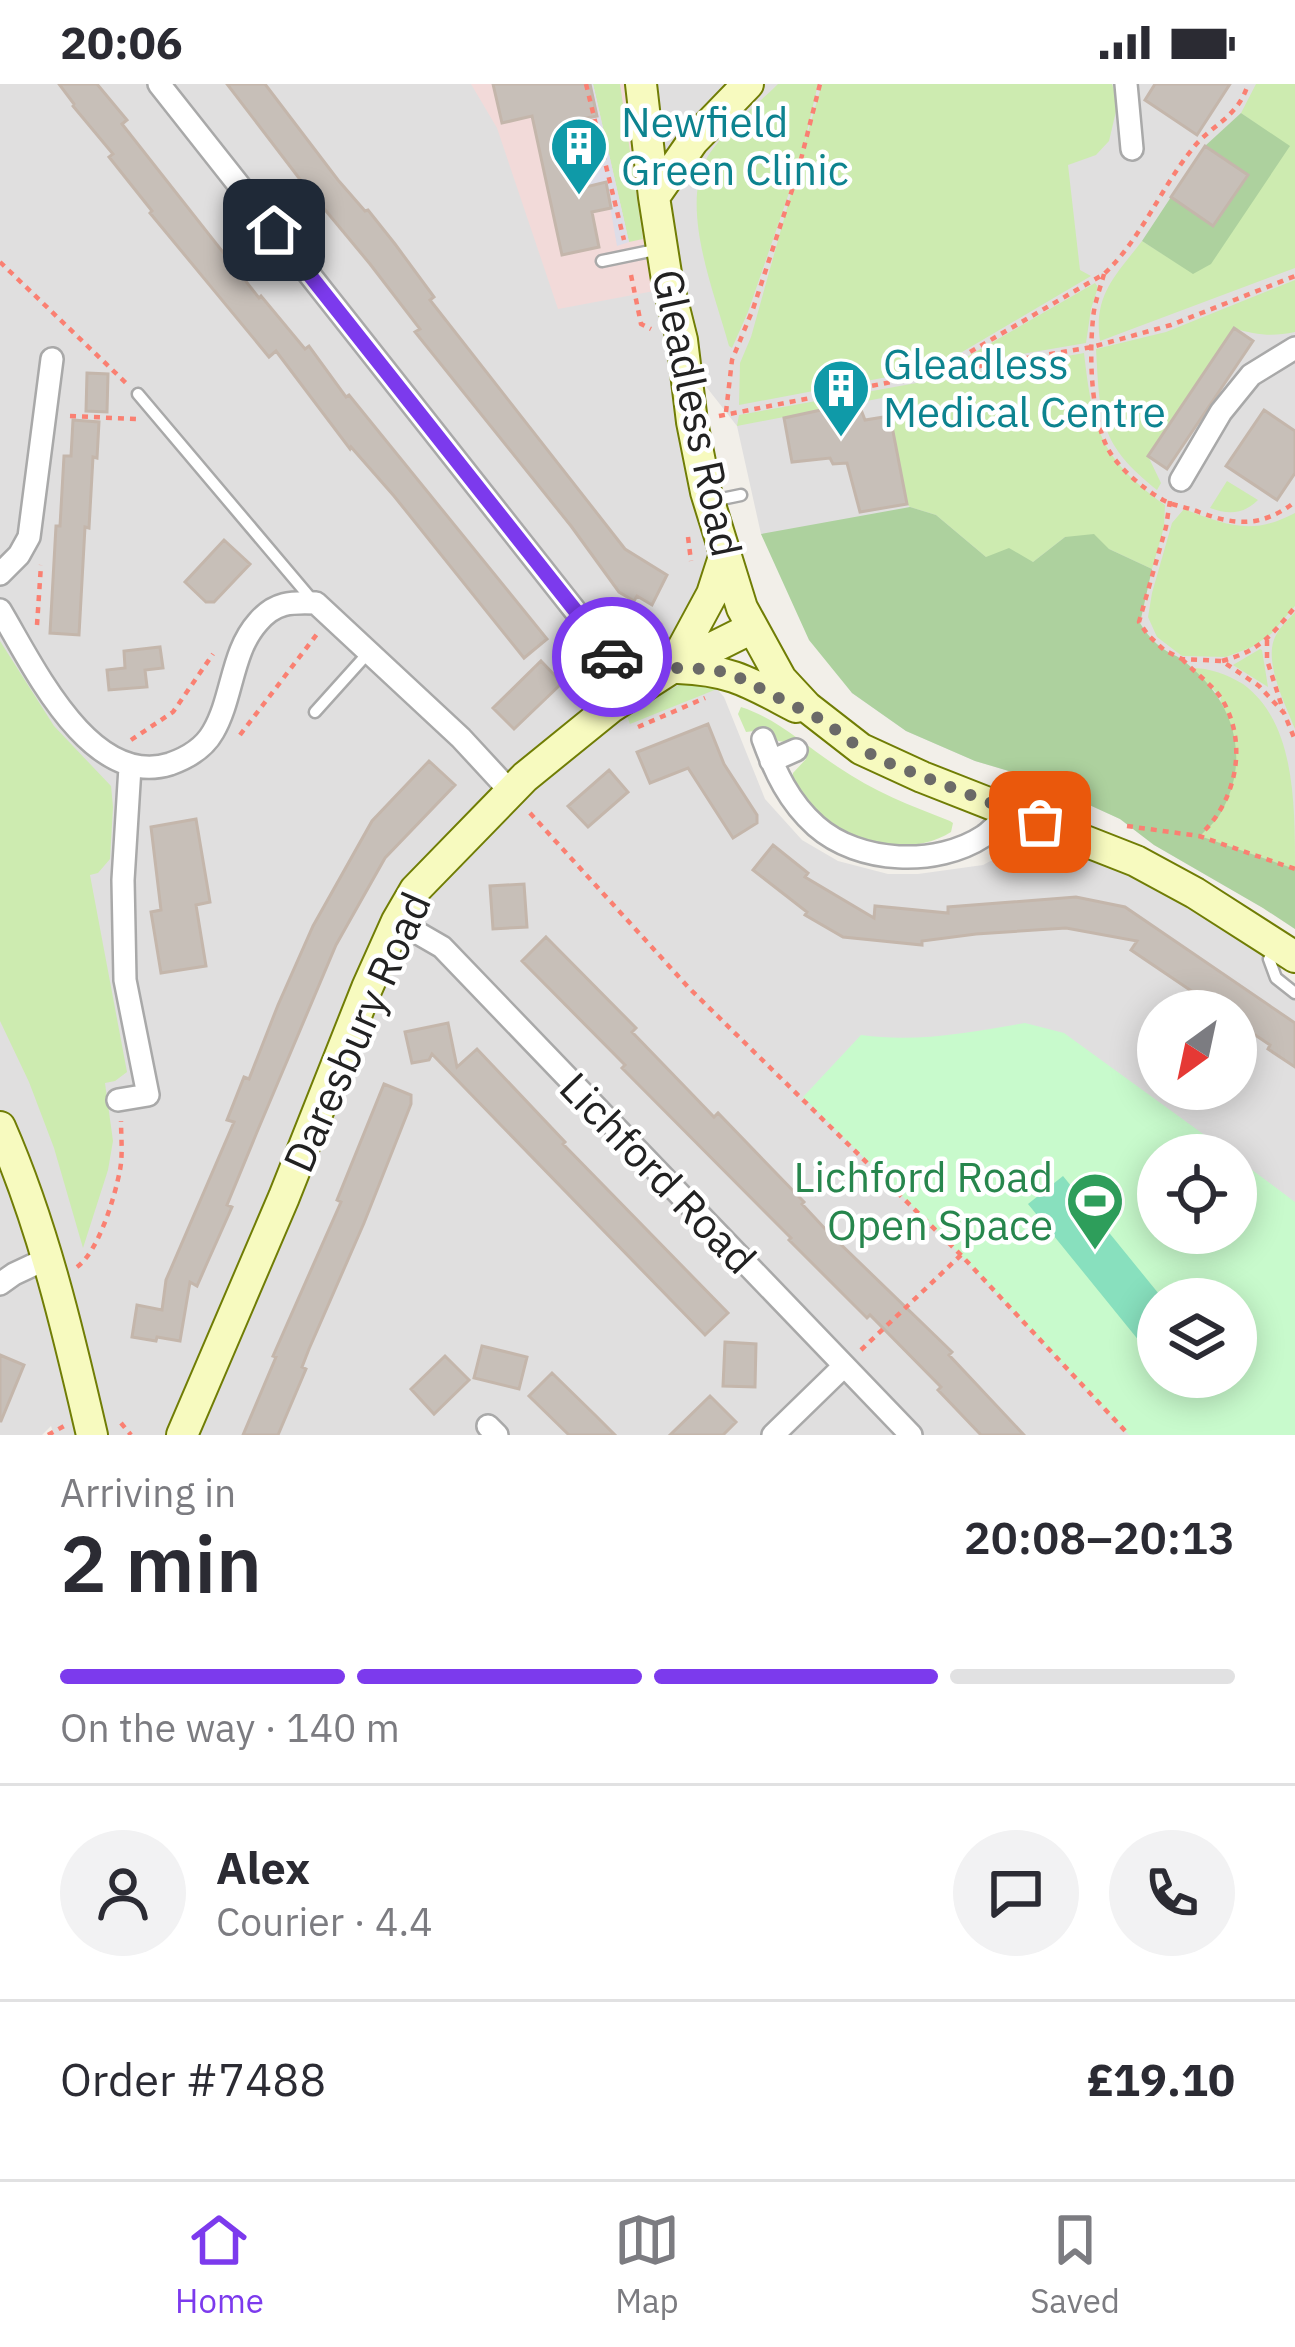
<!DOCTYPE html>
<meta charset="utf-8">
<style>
body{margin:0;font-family:"IBM Plex Sans",sans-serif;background:#f2f2f3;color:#2b2b33;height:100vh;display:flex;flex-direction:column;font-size:45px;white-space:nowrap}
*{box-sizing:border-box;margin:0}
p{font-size:39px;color:#7c7c81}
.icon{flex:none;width:66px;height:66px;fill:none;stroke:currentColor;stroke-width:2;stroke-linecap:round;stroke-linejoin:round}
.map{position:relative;height:1351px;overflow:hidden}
.panel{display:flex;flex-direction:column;background:#fff;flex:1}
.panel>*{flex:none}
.needle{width:78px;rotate:213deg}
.buttons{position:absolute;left:1137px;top:906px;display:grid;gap:24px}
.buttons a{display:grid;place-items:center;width:120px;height:120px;border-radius:50%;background:#fff;box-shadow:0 6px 30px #0003;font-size:60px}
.pin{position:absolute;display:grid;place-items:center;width:102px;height:102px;color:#fff;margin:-51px;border-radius:24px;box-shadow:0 6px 18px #0006}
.courier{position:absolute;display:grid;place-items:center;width:120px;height:120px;margin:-60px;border:9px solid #7c3aed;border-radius:50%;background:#fff;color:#222;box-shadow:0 3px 15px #0007}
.summary em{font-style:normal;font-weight:600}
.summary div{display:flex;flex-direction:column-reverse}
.summary{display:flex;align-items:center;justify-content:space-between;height:204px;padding:0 60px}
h1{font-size:78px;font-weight:600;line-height:90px}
.bar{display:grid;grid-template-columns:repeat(4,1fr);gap:18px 12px;align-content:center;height:144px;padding:0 60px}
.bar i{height:15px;border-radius:9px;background:#e1e1e2}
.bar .active{background:#7c3aed}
.bar p{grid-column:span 4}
.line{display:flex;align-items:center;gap:30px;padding:0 60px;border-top:3px solid #e1e1e2}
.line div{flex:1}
.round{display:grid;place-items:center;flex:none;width:126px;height:126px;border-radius:63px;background:#f2f2f3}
.status{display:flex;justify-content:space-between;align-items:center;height:84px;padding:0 60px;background:#fff;direction:ltr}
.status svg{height:33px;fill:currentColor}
.tabs{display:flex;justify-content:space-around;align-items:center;height:168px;border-top:3px solid #e1e1e2;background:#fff;font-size:33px;color:#7c7c81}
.tabs a{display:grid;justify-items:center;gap:6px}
.tabs .active{color:#7c3aed}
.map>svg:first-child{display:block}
.residential{fill:#e0dfdf;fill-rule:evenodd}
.commercial{fill:#f2dad9}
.grass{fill:#cdebb0}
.forest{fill:#add19e}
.park{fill:#c8facc;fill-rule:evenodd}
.pitch{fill:#88e0be}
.plaza{fill:#dddde8}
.building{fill:#c7bfb8;stroke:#c4b6ab;stroke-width:3}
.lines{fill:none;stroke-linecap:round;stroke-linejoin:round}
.lane-casing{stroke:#a9a9a9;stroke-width:15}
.street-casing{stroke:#a9a9a9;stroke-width:26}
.secondary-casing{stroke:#707d05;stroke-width:34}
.path{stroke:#fa8072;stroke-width:4.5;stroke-dasharray:6 6;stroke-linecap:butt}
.lane{stroke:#fff;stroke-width:10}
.street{stroke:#fff;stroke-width:21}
.secondary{stroke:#f7fabf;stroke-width:30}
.done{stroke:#6b6a68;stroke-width:12;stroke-dasharray:0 21.6}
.route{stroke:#7c3aed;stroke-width:15}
.labels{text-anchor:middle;stroke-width:9;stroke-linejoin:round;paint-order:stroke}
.culture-label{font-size:42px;fill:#0d838f;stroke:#fff;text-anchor:start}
.street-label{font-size:42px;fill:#222;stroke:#fff}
.leisure-label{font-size:42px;fill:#27864d;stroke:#fff;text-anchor:end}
</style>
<div class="status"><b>20:06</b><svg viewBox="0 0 49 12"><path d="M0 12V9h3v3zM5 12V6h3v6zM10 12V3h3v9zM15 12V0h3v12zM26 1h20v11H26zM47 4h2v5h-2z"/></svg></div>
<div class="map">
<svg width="1295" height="1351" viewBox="0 0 1295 1351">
<rect width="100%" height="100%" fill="#f2efe9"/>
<path class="residential" d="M 0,0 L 1295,0 L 1295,845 L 1263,824 L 1154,761 L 1120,735 L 1026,692 L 975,677 L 906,647 L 852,609 L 761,450 L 737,342 L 686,277 L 724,473 L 690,575 L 724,613 L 765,715 L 802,756 L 838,777 L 888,790 L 918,790 L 983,781 L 1000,772 L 1057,768 L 1081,771 L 1115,781 L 1272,870 L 1276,894 L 1295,909 L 1295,1351 L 54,1351 L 51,1342 L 42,1351 L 0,1351 ZM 1158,927 L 1236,927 L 1236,1005 L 1158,1005 ZM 1158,1071 L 1236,1071 L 1236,1149 L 1158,1149 ZM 1158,1215 L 1236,1215 L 1236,1293 L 1158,1293 Z"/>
<path class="commercial" d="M 471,0 L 641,0 L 670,204 L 558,225 L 497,44 Z"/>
<path class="grass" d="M 593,0 L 620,0 L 643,155 L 629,158 Z
M 778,0 L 818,0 L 803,65 L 822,0 L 1112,0 L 1118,19 L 1109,57 L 1096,71 L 1068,81 L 1080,186 L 1091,192 L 935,284 L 739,321 L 740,279 L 751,253 L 801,74 L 748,228 L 732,264 L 729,262 C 715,210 680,126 706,76 C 718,52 758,20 778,0 Z
M 1256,0 L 1295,0 L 1295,184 L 1100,257 C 1093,211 1116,191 1142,157 L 1193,189 L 1289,63 L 1241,29 Z
M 1295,196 L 1295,248 C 1272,253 1256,251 1233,244 L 1148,372 L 1161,399 L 1157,406 C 1099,360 1100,335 1096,265 L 1166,248 Z
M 1095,199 L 1098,203 L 1091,225 L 1086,259 L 951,282 Z
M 1084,269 C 1093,346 1100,374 1165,421 L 1164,443 L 1152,485 L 1109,465 L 1065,453 L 1033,478 L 986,473 L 936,431 L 910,423 L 907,420 L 890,332 L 882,314 L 737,342 L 739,331 Z
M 1227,397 L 1258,416 C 1244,430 1229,431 1210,424 Z
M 1184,425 C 1226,441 1252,452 1295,429 L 1295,522 L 1271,550 L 1252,563 L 1226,573 L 1182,572 L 1157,553 L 1148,533 L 1152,509 L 1172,439 Z
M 1295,528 L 1295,645 C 1286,621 1262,576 1276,551 C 1280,543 1289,535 1295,528 Z
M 0,557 L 54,642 L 111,702 L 113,723 L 110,775 L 98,789 L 90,791 L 127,988 L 115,997 L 105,999 L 113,1057 L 108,1086 L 83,1164 L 54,1064 L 29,998 L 0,937 Z
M 1260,565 L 1262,566 L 1268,603 L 1233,581 Z
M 1191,584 C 1210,584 1226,590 1243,600 C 1295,638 1295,718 1295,785 L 1199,752 L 1221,613 Z
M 688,596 L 717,596 L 717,605 L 630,640 L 626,630 Z
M 741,623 C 778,635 806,662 838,683 C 873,707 911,722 950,737 L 953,739 L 951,748 C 912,772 857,763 822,737 C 809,728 801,710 792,698 L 793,689 L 806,675 L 800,660 L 778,657 L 769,645 L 746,648 L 738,630 Z"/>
<path class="forest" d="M 1241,29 L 1290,62 L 1211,180 L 1193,190 L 1142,157 L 1171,113 L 1214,142 L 1248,92 L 1205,62 Z
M 910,423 L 936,431 L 986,473 L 1009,464 L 1033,478 L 1065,453 L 1094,450 L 1109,465 L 1152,485 L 1140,539 C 1146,549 1154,559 1165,566 C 1170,570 1176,571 1181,575 C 1233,613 1254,674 1219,732 C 1214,739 1206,746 1200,752 L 1295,785 L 1295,845 L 1263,824 L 1154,761 L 1120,735 L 1026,692 L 975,677 L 906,647 L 852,609 L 809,556 L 761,450 Z"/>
<path class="park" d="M 1025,939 L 1064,949 L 1232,1071 L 1158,1071 L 1158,1149 L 1236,1149 L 1236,1074 L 1295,1118 L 1295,1351 L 1129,1351 L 961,1171 L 803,1013 L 861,951 C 918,959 969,948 1025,939 ZM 1158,1215 L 1236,1215 L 1236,1293 L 1158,1293 Z"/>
<path class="pitch" d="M 1063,1092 L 1163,1215 L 1158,1215 L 1157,1279 L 1028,1120 Z"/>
<path class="plaza" d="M 590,0 L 593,0 L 629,158 L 617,162 L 606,99 L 586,103 L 571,37 L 597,31 Z"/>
<path class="building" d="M 59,0 L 97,0 L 127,36 L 122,40 L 259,214 L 261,212 L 305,265 L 309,262 L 346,313 L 349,311 L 547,555 L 524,574 L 394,412 L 351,363 L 350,365 L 276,267 L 269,273 L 150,129 L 152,127 L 109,73 L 113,70 L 73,22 L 74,20 Z
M 227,0 L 265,0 L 338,96 L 365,127 L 368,126 L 395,160 L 434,213 L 430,216 L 625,465 L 667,491 L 652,521 L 637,512 L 634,517 L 619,508 L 571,442 L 415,248 L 420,245 L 370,180 L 302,98 Z
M 493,0 L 590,0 L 597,32 L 571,37 L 586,103 L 606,98 L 611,124 L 592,128 L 599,163 L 562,171 L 532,32 L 502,39 Z
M 1155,0 L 1230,0 L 1197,51 L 1145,16 Z
M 1205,62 L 1248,91 L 1213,142 L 1171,113 Z
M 1234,244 L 1253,257 L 1167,385 L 1148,372 Z
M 87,289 L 108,290 L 107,328 L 86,327 Z
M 858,318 L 865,336 L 890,332 L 907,420 L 860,428 L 847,379 L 833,380 L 830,374 L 792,378 L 784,334 Z
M 1264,326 L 1295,347 L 1295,389 L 1277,416 L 1226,382 Z
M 73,336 L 99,338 L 97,374 L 93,373 L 89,444 L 85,443 L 79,551 L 50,549 L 56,442 L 60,442 L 64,372 L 71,372 Z
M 224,456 L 250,480 L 214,518 L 206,518 L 185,498 Z
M 160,563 L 163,584 L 145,586 L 147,603 L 109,606 L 107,586 L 125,584 L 124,567 Z
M 541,577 L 562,599 L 514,645 L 493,624 Z
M 708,640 L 724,680 L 757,731 L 757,739 L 733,754 L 688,684 L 650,699 L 637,668 Z
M 429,677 L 455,701 L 385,774 L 336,861 L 257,1048 L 227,1121 L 232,1123 L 208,1177 L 197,1202 L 190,1198 L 180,1257 L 157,1253 L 156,1257 L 132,1253 L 137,1221 L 162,1226 L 166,1196 L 234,1038 L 227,1036 L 244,993 L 249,995 L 278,921 L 313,842 L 372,737 Z
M 609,686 L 628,708 L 588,743 L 568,722 Z
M 196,735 L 210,818 L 196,821 L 206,882 L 161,889 L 151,828 L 161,826 L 151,743 Z
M 773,761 L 808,789 L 805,793 L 874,834 L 875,822 L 948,829 L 948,823 L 1076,813 L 1125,823 L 1295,939 L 1295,983 L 1268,965 L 1270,961 L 1236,938 L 1236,927 L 1221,927 L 1131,866 L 1137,857 L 1066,844 L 976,850 L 922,857 L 922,861 L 843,853 L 805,831 L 807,828 L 753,786 Z
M 524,800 L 527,843 L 493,845 L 490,802 Z
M 546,853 L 636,944 L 632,948 L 688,1006 L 714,1033 L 718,1029 L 804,1118 L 802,1120 L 828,1148 L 952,1268 L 949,1271 L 1024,1351 L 981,1351 L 938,1306 L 941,1303 L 870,1231 L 867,1234 L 789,1156 L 791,1154 L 622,984 L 625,981 L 522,877 Z
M 448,939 L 457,983 L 477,965 L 565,1058 L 563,1060 L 728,1229 L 705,1251 L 432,970 L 429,976 L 412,979 L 405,948 Z
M 384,1000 L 411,1011 L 411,1020 L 364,1139 L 309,1265 L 302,1283 L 306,1285 L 278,1351 L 243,1351 L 276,1273 L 273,1272 L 341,1118 L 337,1116 Z
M 725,1258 L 756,1260 L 755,1303 L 723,1302 Z
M 482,1262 L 527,1273 L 519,1305 L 474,1294 Z
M 0,1271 L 24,1281 L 1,1337 L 0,1337 Z
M 445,1272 L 469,1296 L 434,1330 L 411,1305 Z
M 552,1289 L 595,1331 L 615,1351 L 569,1351 L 529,1312 Z
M 710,1312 L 736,1338 L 723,1351 L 670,1351 Z"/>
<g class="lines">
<g class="lane-casing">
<path id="lane" d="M 602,177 L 660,165
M 138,310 L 313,517
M 712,417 L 741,411
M 315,628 L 369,568
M 1276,865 L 1269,875 L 1276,894 L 1295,909"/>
</g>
<g class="street-casing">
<path id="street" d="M 159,0 L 637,605
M 1126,0 L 1132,65
M 1181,396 L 1221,328 L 1251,291 L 1295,264
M 0,490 L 19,471 L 29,453 L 52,275
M 0,526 C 33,581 90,705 170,680 C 187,674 204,664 213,648 C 233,614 231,568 258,538 C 275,518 291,518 316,519 L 461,654 L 510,707
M 763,655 C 775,688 789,718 816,742 C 859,780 937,783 984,752 C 994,745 1002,735 1011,726
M 771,677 L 796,666
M 397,837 L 442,863 L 911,1351
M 118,1016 L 148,1011 L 125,896 L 123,796 L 130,683
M 0,1200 L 14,1190 L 46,1175
M 488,1342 L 497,1351
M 773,1351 L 844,1282"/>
</g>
<g class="secondary-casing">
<path id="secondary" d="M 641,0 L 654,113 L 667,196 L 682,256 L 692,338 L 706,408 L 742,524 L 781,595 L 807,623 L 861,665 L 922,693 L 1136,777 L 1195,809 L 1295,873
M 654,113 L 693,57 L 748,0
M 672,584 L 712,510 L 724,473
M 678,584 C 732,586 750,599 796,623
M 0,1043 C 43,1141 68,1247 92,1351
M 182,1351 L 284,1113 L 367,904 L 397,837 L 415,806 L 525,693 L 610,624 L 672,584 L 752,544"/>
</g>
<path class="path" d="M 586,0 L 624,156
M 0,178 L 126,299
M 1104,190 C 1100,205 1094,220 1093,235 C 1089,273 1091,332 1108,365 C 1119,385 1144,405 1163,416 C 1174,422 1187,423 1199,428 C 1237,442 1262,443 1295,418
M 631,191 L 641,240 L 651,245
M 939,286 L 1104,190 C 1142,154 1160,105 1193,64 C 1211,41 1238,34 1248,0
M 726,328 L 732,276 L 753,225 L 797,91 L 820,0
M 70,332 L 136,335
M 719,332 L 932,290 L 1092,263 L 1171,241 L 1295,192
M 1170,417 L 1166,443 L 1139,538 L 1148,551 L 1164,566 L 1182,575 L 1222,577 L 1259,602 L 1284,629 L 1295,656
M 688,453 L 691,477
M 37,541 L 41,481
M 1267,556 L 1267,576 L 1283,626
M 639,567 L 662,539
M 1182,575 C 1195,589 1214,602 1223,617 C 1248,661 1236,717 1201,750
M 1222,577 C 1259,567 1271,552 1295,523
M 638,643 L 705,614
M 240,651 L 317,550
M 131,656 L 173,628 L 213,570
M 530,729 L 689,904 L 961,1171 L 1129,1351
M 1127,742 L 1199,752 L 1295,785
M 997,769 L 1000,772 L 1038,769
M 77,1183 C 99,1167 115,1112 120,1086 C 123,1070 121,1053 121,1037
M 861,1266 L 961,1171
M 121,1339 L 131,1351
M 48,1351 L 64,1342"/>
<use href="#lane" class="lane"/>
<use href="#street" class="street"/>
<use href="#secondary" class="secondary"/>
</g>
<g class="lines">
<path class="done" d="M 612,573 L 637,605 L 673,584 L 712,585 L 734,591 L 824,637 L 861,665 L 886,678 L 1040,738"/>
<path class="route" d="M 274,146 L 612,573"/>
</g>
<defs>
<g id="building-pin" transform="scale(3)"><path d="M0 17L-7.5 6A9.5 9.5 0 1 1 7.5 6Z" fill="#0f9aa8" stroke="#fff"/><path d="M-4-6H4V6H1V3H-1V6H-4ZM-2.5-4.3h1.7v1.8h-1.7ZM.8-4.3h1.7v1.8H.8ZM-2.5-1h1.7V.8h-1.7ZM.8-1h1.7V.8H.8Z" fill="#fff"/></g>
<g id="stadium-pin" transform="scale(3)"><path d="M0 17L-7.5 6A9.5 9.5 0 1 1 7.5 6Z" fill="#2e9e5b" stroke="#fff"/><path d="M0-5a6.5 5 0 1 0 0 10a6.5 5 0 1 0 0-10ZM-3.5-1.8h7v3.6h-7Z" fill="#fff"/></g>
</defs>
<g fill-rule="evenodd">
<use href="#building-pin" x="579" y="62"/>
<use href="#building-pin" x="841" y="304"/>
<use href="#stadium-pin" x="1095" y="1117"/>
</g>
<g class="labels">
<g class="culture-label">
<text x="621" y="53">Newfield<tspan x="621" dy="48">Green Clinic</tspan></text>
<text x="883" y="295">Gleadless<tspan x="883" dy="48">Medical Centre</tspan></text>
</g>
<g class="street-label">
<text transform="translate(697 329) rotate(78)" y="15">Gleadless Road</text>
<text transform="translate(357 948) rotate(-66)" y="15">Daresbury Road</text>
<text transform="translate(658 1089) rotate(46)" y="15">Lichford Road</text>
</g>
<g class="leisure-label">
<text x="1053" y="1108">Lichford Road<tspan x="1053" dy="48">Open Space</tspan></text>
</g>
</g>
</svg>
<div class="buttons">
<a><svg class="needle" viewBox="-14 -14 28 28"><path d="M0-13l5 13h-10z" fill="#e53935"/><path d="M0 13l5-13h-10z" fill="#7c7c81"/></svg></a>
<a><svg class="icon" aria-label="locate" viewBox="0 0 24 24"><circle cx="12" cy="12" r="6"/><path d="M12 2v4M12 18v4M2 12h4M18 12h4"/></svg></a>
<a><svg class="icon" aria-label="layers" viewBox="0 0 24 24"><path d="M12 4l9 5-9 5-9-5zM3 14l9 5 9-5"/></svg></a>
</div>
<div class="pin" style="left:1040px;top:738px;background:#ea580c"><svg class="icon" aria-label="bag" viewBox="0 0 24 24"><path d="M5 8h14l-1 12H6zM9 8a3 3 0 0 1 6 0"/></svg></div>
<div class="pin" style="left:274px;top:146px;background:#1f2937"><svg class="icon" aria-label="home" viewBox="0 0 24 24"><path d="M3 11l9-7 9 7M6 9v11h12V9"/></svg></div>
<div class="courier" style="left:612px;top:573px"><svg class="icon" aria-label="car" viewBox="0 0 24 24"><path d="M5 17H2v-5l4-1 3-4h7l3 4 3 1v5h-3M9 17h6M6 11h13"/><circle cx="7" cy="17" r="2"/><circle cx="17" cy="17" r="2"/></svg></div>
</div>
<section class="panel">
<div class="summary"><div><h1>2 min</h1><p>Arriving in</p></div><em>20:08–20:13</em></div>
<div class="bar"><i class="active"></i><i class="active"></i><i class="active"></i><i></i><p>On the way · 140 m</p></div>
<div class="line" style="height:216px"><a class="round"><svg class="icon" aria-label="person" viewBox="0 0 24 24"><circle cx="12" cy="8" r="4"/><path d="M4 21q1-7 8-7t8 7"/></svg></a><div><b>Alex</b><p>Courier · 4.4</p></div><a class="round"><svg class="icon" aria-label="chat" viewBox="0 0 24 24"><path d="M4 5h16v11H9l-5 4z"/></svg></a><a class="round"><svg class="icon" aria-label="phone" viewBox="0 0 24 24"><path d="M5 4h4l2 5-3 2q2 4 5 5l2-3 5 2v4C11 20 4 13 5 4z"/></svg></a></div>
<div class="line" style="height:156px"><div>Order #7488</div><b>£19.10</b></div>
</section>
<nav class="tabs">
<a class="active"><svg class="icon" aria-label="home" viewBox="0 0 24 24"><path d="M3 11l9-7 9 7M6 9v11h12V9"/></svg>Home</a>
<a><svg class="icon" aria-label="map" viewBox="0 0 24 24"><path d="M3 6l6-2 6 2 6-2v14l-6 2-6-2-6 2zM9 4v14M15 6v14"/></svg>Map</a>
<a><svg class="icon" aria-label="saved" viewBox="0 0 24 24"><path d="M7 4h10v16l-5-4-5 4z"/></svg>Saved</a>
</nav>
